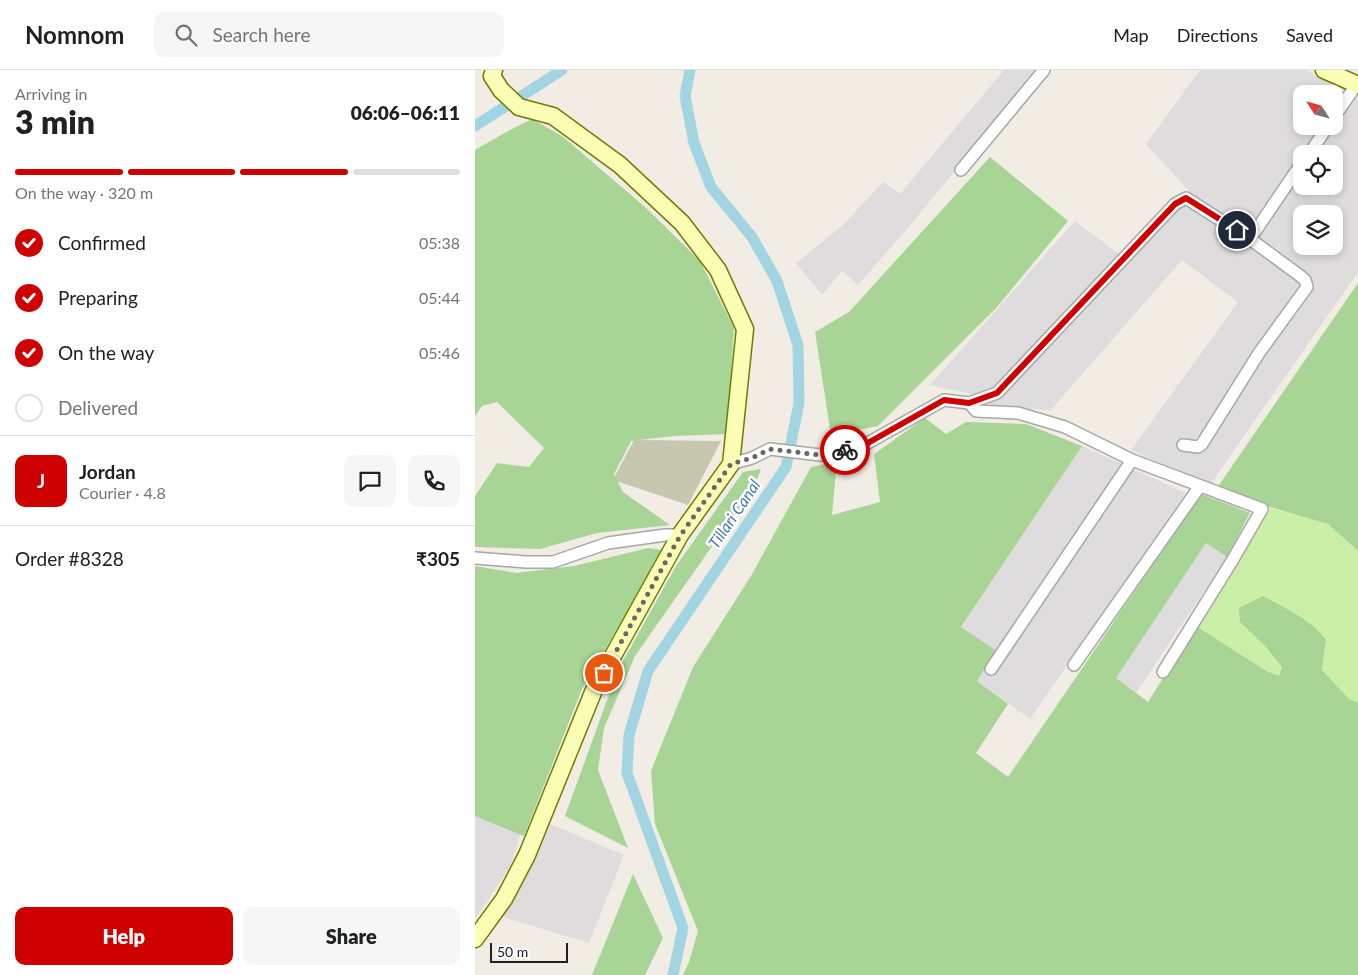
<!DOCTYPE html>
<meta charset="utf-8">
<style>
body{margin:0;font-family:Lato,sans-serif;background:#f6f6f6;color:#202124;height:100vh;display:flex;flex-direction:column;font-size:19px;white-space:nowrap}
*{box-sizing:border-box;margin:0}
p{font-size:16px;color:#757577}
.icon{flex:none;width:28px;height:28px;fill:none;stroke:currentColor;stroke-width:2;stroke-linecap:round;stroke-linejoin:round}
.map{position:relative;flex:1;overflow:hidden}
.panel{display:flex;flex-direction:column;background:#fff;width:475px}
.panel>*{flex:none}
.needle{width:32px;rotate:306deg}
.buttons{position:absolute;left:818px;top:15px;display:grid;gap:10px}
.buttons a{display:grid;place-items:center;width:50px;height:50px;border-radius:10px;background:#fff;box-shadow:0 2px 8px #0003;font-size:25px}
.scale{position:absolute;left:15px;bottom:12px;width:78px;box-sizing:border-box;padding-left:5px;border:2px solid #202020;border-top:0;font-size:14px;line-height:18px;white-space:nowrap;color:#202020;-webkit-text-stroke:4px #fff;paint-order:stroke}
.pin{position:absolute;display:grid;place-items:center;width:42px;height:42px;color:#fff;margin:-21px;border:2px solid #fff;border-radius:50%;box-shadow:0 1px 5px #0007}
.courier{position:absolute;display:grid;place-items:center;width:50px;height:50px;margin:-25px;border:4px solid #cf0000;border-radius:50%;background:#fff;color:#222;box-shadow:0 1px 6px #0007}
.headline em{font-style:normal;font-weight:800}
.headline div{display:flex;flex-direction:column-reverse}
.headline{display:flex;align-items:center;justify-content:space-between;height:85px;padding:0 15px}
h1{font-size:32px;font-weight:800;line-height:38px}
.bar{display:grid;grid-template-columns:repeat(4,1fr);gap:8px 5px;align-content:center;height:60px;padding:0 15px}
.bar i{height:6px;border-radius:4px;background:#e0e0e0}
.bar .selected{background:#cf0000}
.bar p{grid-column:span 4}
.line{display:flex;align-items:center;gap:12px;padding:0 15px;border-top:1px solid #e0e0e0}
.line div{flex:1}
.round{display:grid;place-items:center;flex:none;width:52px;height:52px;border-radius:10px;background:#f6f6f6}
ol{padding:0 15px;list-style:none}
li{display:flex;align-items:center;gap:15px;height:55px}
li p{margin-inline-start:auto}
li .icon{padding:5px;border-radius:50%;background:#cf0000;color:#fff;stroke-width:4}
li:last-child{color:#757577}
li i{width:28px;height:28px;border:2px solid #e0e0e0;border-radius:50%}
.primary-button{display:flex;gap:10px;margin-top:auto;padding:10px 15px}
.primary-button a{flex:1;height:58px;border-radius:10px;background:#cf0000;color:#fff;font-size:20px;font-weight:800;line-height:58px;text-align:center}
.primary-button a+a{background:#f6f6f6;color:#202124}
header{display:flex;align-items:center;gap:30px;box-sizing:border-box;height:70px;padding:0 25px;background:#fff;border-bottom:1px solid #e0e0e0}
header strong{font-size:24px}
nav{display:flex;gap:28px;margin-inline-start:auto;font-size:18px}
.search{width:350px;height:45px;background:#f6f6f6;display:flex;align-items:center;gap:12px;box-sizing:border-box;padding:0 18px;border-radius:10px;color:#757577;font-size:19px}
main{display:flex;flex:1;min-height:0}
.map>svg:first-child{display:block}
.residential{fill:#dedcdc;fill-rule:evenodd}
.construction{fill:#c7c7b0}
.grass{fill:#cbefa7}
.forest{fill:#a8d496}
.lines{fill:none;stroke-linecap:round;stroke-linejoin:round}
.canal{stroke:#a2d4e2;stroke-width:11}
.street-casing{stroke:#a7a7a7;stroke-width:14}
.secondary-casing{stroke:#707d00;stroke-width:19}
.street{stroke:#fff;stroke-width:11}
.secondary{stroke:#fbffb5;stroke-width:16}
.done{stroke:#696865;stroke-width:5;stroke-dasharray:0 9}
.route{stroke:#cf0000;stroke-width:6}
.labels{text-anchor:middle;stroke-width:5;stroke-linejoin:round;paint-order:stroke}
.water-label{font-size:16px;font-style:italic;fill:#4079b1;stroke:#fff}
</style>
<header>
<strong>Nomnom</strong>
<div class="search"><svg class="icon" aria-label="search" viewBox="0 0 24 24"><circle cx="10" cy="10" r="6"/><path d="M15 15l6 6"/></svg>Search here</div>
<nav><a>Map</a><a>Directions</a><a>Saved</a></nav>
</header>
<main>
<section class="panel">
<div class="headline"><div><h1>3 min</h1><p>Arriving in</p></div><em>06:06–06:11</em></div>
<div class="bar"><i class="selected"></i><i class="selected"></i><i class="selected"></i><i></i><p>On the way · 320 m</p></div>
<ol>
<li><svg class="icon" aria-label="check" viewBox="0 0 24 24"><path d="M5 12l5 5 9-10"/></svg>Confirmed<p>05:38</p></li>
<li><svg class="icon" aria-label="check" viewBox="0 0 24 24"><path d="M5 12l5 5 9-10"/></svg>Preparing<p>05:44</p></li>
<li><svg class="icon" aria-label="check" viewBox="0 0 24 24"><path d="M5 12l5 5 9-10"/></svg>On the way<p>05:46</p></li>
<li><i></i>Delivered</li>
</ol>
<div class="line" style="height:90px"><b class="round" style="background:#cf0000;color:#fff">J</b><div><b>Jordan</b><p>Courier · 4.8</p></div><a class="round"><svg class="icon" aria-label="chat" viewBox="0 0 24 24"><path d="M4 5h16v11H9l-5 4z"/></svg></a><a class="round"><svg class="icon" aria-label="phone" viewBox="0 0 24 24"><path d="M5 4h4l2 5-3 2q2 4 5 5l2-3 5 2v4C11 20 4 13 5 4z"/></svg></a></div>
<div class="line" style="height:65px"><div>Order #8328</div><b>₹305</b></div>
<div class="primary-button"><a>Help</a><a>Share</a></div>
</section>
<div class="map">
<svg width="883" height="905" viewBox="0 0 883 905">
<rect width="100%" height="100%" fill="#f1ede5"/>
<path class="residential" d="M 529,0 L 563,0 L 437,153 L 383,215 L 367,201 L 347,225 L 321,193 L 368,155 L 408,112 L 425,124 Z
M 725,0 L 831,0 L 883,29 L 883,202 L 735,415 L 656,380 L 763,232 L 707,190 L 576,340 L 519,337 L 496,324 L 455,315 L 600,151 L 653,191 L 706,135 L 715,122 L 671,74 ZM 826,24 L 859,24 L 859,56 L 826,56 ZM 826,84 L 859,84 L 859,116 L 826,116 ZM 826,144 L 859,144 L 859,176 L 826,176 Z
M 607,376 L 711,423 L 555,649 L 502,611 L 486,558 Z
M 731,473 L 752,487 L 661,623 L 641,608 Z
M 0,741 L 46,762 L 35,797 L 0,849 Z
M 75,754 L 149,785 L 114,873 L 28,847 L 39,829 Z"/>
<path class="construction" d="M 159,370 L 246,371 L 213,435 L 138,410 Z"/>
<path class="grass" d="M 796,438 L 853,454 L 883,481 L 883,633 L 874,629 L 847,600 L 851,570 L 765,552 L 791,577 L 807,597 L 804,606 L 793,602 L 721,556 Z"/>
<path class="forest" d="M 57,49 L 87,66 L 170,137 L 225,191 L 259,258 L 252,364 L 199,366 L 156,371 L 139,404 L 148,422 L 195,455 L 122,463 L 65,479 L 0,477 L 0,426 L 22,393 L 54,397 L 69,378 L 22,332 L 7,336 L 0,346 L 0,80 L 35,60 Z
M 515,87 L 593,151 L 522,237 L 403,356 L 356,365 L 340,262 L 374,242 Z
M 883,213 L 883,481 L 853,454 L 740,421 Z
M 450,348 L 471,364 L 491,352 L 551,354 L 607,376 L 486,557 L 520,580 L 502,611 L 533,634 L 501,683 L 533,707 L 726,424 L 775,443 L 752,487 L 731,473 L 641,608 L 673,632 L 721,556 L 793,602 L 804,606 L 807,597 L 791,577 L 765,552 L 764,538 L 788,526 C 808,537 837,550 851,570 L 847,600 L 874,629 L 883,633 L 883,905 L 208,905 L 214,892 L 223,861 L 180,754 L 176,701 L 218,597 L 276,506 L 336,397 L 362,392 L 357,445 L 405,432 L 399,384 Z
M 286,399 L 280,415 L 160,586 L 129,658 L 123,700 L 153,778 L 90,746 L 143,600 L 201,496 L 268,402 Z
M 173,478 L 188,480 L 107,619 L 49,766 L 0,746 L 0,496 L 41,503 L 99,496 Z
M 158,804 L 188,868 L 170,905 L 117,905 Z"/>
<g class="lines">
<path class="canal" d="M 0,56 L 87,0
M 198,905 L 208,858 L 152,703 L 154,665 L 173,601 L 311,397 L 324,333 L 323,275 L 302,211 L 277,167 L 236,117 L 219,73 L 210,26 L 215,0"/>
<g class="street-casing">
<path id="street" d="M 859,47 L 882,14
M 834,84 L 853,56
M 486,100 L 569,0
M 494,333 L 501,341 L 543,343 L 590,357 L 657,390 L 787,439 L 757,491 L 688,602
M 708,375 L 723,377 L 727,374 L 784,283 L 832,217 L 830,210 L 824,205 L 775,169
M 256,394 L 277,388 L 295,379 L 345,385 L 384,378 L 469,330 L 494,333 L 522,323 L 700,134 L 711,128 L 775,169 L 826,94
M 0,488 L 51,492 L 78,492 L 133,473 L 190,465 L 205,465
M 599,595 L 725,416
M 516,599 L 657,390"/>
</g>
<g class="secondary-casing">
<path id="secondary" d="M 849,0 L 883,15
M 0,869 L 29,829 L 52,785 L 119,620 L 205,465 L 256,394 L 270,259 L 243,200 L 207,153 L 145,95 L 78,46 L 44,37 L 26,20 L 17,6 L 19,0"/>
</g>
<use href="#street" class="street"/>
<use href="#secondary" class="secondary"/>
</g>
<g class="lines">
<path class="done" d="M 129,603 L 205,466 L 256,394 L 277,388 L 295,379 L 345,385 L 370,380"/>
<path class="route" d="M 370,380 L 384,378 L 469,330 L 494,333 L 522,323 L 700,134 L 711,128 L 762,160"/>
</g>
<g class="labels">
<g class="water-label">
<text transform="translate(259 444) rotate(-56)" y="6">Tillari Canal</text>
</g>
</g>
</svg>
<div class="buttons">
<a><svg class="needle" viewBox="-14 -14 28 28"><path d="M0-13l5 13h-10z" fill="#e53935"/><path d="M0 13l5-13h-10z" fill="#757577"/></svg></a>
<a><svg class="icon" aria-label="locate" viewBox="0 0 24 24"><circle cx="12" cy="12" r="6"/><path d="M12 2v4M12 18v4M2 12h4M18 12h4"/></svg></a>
<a><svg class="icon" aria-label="layers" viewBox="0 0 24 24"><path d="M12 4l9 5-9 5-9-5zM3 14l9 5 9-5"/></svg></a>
</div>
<div class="scale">50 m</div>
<div class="pin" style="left:129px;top:603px;background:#ea580c"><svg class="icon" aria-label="bag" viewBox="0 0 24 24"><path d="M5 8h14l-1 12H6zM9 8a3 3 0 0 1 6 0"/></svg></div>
<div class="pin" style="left:762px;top:160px;background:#1f2937"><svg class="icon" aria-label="home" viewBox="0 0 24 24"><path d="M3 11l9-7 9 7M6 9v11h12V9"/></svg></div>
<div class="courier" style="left:370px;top:380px"><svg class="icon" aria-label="bike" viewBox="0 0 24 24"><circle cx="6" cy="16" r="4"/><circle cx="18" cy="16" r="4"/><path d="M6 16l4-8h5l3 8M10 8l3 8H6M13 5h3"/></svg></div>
</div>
</main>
